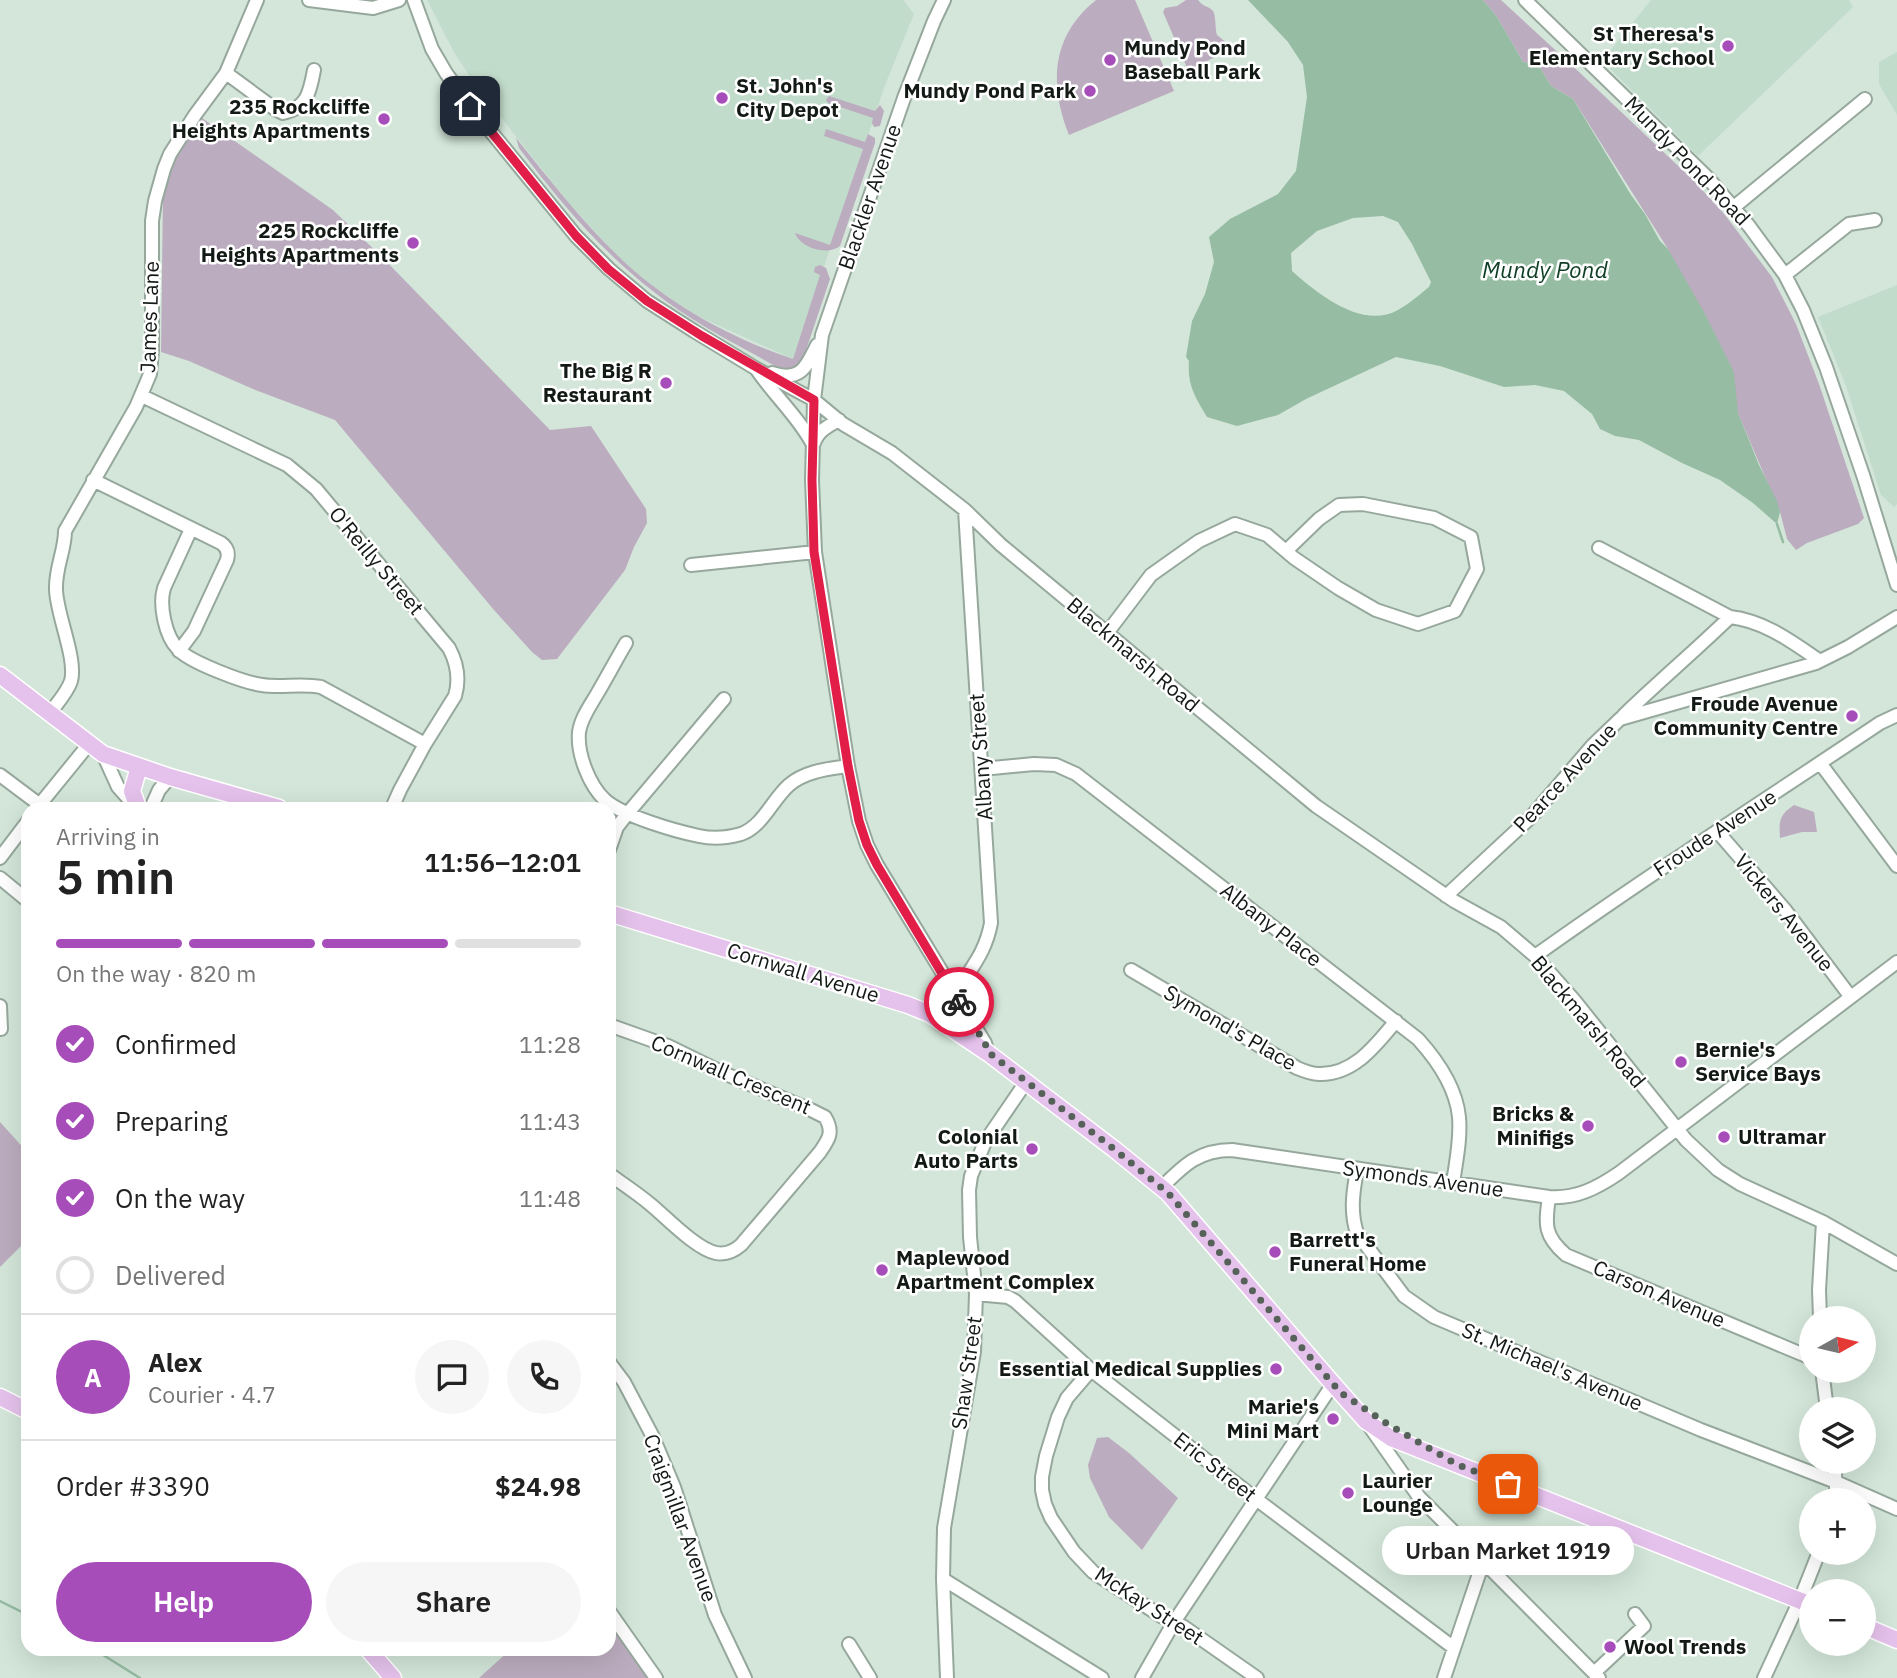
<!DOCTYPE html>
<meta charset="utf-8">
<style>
body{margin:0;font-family:"IBM Plex Sans",sans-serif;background:#f6f6f6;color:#222;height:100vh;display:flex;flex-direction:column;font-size:26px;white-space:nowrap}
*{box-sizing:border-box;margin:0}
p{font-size:23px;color:#767676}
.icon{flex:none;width:38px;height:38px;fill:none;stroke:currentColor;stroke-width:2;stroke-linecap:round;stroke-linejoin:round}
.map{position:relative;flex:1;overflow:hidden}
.drawer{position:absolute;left:21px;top:802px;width:595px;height:854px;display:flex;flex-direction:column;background:#fff;border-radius:21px;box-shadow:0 7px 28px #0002}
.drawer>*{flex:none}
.needle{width:46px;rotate:82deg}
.buttons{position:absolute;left:1799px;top:1306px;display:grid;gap:14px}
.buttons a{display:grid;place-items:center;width:77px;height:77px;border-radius:50%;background:#fff;box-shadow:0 7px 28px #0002;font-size:35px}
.pin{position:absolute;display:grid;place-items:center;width:60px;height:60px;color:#fff;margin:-30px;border-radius:14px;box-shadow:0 4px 10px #0006}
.courier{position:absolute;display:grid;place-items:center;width:70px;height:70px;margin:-35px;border:5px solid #e11d48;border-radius:50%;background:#fff;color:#222;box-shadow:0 2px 9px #0007}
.bubble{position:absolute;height:49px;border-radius:24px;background:#fff;box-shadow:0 7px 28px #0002;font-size:23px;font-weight:600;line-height:49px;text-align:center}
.summary em{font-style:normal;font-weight:600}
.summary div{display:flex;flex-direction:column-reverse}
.summary{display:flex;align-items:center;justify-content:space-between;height:119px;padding:0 35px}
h1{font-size:46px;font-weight:600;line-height:52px}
.bar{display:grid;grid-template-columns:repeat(4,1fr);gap:10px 7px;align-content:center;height:84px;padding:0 35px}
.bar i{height:9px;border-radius:5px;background:#e0e0e0}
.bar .on{background:#a64db9}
.bar p{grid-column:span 4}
.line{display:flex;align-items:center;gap:18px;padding:0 35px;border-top:2px solid #e0e0e0}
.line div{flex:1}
.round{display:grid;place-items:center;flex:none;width:74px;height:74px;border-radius:37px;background:#f6f6f6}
ol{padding:0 35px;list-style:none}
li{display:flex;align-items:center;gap:21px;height:77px}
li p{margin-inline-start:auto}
li .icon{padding:7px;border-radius:50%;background:#a64db9;color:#fff;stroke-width:4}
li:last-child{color:#767676}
li i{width:38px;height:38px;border:4px solid #e0e0e0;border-radius:50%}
.cta{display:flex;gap:14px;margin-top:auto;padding:14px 35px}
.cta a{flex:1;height:80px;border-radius:42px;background:#a64db9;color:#fff;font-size:28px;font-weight:600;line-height:80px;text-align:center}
.cta a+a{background:#f6f6f6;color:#222}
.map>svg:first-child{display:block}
.built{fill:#c2dccb}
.green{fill:#bcacbf}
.water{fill:#96bca3;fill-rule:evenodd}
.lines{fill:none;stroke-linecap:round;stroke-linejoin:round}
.stream{stroke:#96bca3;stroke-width:2.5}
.minor-casing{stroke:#96a89c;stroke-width:16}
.major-casing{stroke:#fff;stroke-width:19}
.minor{stroke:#fff;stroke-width:12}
.major{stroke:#e5c2ec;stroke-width:16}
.done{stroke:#56615a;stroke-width:7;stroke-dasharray:0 12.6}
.route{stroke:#e11d48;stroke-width:9}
.poi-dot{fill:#a64db9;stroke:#fff;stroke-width:2.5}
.labels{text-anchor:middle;stroke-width:5;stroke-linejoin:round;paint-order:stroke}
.poi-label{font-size:21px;font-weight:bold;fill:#131915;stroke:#fff;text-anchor:end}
.street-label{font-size:21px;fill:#131915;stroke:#fff}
.water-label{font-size:23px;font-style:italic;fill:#0f3e25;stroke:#fff}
</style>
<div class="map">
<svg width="1897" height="1678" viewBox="0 0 1897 1678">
<rect width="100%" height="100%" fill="#d3e6d9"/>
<path class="built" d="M 427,0 L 903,0 L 914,14 L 885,85 L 793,359 L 691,313 L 650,286 L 615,254 L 568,202 L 476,86 L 454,52 Z
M 1651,0 L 1849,0 L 1853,7 L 1698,156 L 1602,61 Z
M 1897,52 L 1897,115 L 1879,84 L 1879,62 Z
M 1897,285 L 1897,504 L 1894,507 L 1881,495 L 1846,386 L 1818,317 Z"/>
<path class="green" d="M 1096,0 L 1135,0 L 1174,91 L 1069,135 C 1049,85 1051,36 1096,0 Z
M 1186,0 L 1198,0 C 1204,8 1208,5 1213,11 C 1216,15 1215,29 1217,35 L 1228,44 L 1226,52 L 1188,70 L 1163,12 L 1165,8 L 1177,6 Z
M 1483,0 L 1501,0 L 1578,71 L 1694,181 L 1725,215 L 1772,277 L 1796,324 L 1819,384 L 1864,518 L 1858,524 L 1807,543 L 1796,550 L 1787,539 L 1780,512 L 1668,249 L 1573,99 L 1551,86 L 1539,66 L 1523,62 L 1497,17 Z
M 829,96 L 875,111 L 880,105 L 884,111 L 880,126 L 874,127 L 872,123 L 873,118 L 828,103 L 826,100 Z
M 202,118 L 333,210 L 384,259 L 550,430 L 591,426 L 646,509 L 647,523 L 634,547 L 625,570 L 557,659 L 542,660 L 532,652 L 494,610 L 335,420 L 253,389 L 189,361 L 161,352 L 163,194 C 171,162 183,145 202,118 Z
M 826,129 L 865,142 L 868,134 L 875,138 L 875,143 L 840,246 C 828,256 800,248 795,233 L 830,245 L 863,149 L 824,136 Z
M 516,138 C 549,179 581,220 618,256 C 665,302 730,338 793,359 L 820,275 L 814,272 L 815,267 L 820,265 L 826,268 L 830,279 L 802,362 C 794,369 787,372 777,367 C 736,344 691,322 654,292 C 601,251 559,201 519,148 Z
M 1794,805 L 1814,812 L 1817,832 L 1802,832 L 1780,838 C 1779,821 1779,815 1794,805 Z
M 0,1122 L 28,1153 L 28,1239 L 0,1267 Z
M 1108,1437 L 1129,1453 L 1178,1498 L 1142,1550 L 1109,1517 L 1090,1478 L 1088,1465 L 1097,1438 Z
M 609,1618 L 651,1678 L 479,1678 L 511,1649 L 609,1648 Z"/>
<path class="water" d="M 1248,0 L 1483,0 L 1497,17 L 1523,62 L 1539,66 L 1551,86 L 1573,99 L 1631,195 L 1645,214 L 1660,241 L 1668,249 L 1704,312 L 1734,372 L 1738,413 L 1759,465 L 1777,501 L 1780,512 L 1777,524 L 1753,503 L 1720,480 L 1682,463 L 1639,440 L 1615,436 L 1600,429 L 1592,414 L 1564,391 L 1535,385 L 1504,387 L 1440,366 L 1396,357 L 1306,399 L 1278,415 L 1237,426 L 1207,417 C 1195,397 1187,385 1189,361 L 1186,357 L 1192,321 L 1205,294 L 1214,262 L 1209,237 L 1230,219 L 1278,194 L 1296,171 L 1307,97 L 1303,65 L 1288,42 ZM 1383,216 L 1398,222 L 1412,244 L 1431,282 L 1429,287 C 1419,295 1409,304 1398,310 C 1362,330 1318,294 1292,271 L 1291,253 L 1317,231 L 1353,218 Z"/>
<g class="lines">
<path class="stream" d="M 1777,524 L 1783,542
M 0,1601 L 28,1615
M 92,1648 L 140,1678"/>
<g class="minor-casing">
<path id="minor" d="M 309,0 L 373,8 L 399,0
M 414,0 L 432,49 L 446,73 L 470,106 L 576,236 L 609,269 L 647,301 L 694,331 L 755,368 L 814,400 L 843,424 L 892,453 L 965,510 L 1001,545 L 1316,806 L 1454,901 L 1501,927 L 1535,956 L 1574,1000 L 1686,1140 L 1718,1170 L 1740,1184 L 1823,1222 L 1897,1264
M 944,0 L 934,21 L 904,98 L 822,335 L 814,400 L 812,480 L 815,552 L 848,766 L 859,821 L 867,845 L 877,865 L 985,1043 L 988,1053
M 1525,0 L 1708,178 L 1749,226 L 1785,275 L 1803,310 L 1826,367 L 1864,478 L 1897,585
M 226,73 L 275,109 L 283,113 C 307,108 310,92 314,70
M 1734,207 L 1865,99
M 1785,275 L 1849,224 L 1875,220
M 757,370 C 774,395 801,420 813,445
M 772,373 C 800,382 806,368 817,345
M 142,396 L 287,465 L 316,489 L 449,648 C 457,663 460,679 455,696 L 425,744 L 400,790 L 392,808
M 814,443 C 818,431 828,426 839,420
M 93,480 L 221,543 C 227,547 229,553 227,560 L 194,631 L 179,651
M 191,529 L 164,588 C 159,605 165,636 178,649 C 189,662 245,683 262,685 C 281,688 301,683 321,687 L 425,744
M 1599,548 L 1730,617 C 1765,621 1792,642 1820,661
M 691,565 L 815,552
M 1107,633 L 1151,575 L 1199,541 L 1235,524 L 1267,535 L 1294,558 L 1338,588 L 1376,610 L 1418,624 L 1455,611 L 1477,569 L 1471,537 L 1434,518 L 1363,504 L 1339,505 L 1319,519 L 1286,551
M 626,643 C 616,660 607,677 597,694 C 590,706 581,718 579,732 C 577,754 589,785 605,800 C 623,816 675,831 699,836 C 713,839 727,838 741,834 C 763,826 772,800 789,785 C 805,771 828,769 848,766
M 50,713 C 57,703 67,693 71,681 C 77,659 57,616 56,590 C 55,568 65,551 65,531 L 136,407 L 150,374 L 152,350 L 152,221 L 155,201 L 164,169 L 170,154 L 195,115 L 226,73 L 257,0
M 1623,716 C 1658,682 1695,651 1730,617
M 103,754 L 118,787 L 135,806
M 1820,763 L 1897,866
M 982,769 L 1034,764 L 1056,765 L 1076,774 L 1418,1039 C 1437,1060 1456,1087 1459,1117 C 1461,1139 1456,1162 1453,1183
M 0,775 L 40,805
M 37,808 L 89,744
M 151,808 L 159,790 L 170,777
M 1717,831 L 1786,911 L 1850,996
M 609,850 L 617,827 L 628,813 L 724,699
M 0,858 L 28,821
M 0,878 L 28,901
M 1446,896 L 1531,817 L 1593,745 L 1620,719 L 1816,663 L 1848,647 L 1897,617
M 1535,956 C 1648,875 1765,800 1880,723 L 1897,715
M 1131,970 L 1297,1068 C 1304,1071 1312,1074 1319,1074 C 1354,1075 1376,1045 1396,1021
M 0,1006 L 1,1029
M 942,1021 C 941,1009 945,1002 955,995 C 970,968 985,955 991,923 L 965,510
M 609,1025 L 668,1046 L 721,1072 L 811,1110 L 825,1117 C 834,1132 829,1139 820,1152 L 741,1245 C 734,1251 726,1255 716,1253 C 696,1249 666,1217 650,1204 C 637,1193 623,1184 609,1174
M 1357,1170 C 1353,1192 1350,1212 1357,1233 L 1404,1296 L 1434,1317 L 1701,1430 L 1836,1482 L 1897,1509
M 1162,1187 C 1184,1165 1199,1150 1232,1150 L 1549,1197 C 1576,1199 1597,1188 1619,1173 L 1897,962
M 1549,1197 C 1545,1225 1544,1236 1566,1255 L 1811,1358
M 976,1294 L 1008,1297 L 1015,1301 L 1091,1370 L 1256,1499 L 1454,1648
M 1820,1318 L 1819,1290 L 1823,1222
M 609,1362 L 624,1382 L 653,1437 L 674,1487 L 715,1615 L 745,1678
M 1091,1370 L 1067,1398 L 1058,1417 L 1046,1456 L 1042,1477 L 1042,1490 L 1045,1504 L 1051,1518 L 1074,1552 L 1093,1572 L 1161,1616 L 1184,1627 L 1257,1678
M 1822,1370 L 1827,1409
M 1370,1427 L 1419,1497 L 1599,1678
M 1834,1461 L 1837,1500
M 943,1579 L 1102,1678
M 609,1611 L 656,1678
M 849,1644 L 870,1678
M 1594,1673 L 1644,1626 L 1635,1614
M 947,1678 L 943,1579 L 944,1528 L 974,1352 L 976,1294 L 970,1237 L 969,1190 L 971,1176 L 985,1142 L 1026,1082
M 1142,1678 L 1174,1622 L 1333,1384
M 1444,1678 L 1483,1562
M 1764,1678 L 1800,1600 L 1819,1552"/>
</g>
<g class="major-casing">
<path id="major" d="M 0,675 L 103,754 L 170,777 L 279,808
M 138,808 L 132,791 L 139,767
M 609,913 L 908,1005 L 930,1014 L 988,1053 L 1114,1149 L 1168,1193 L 1333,1384 L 1366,1421 L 1391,1438 L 1811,1605
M 0,1397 L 28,1411
M 1864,1626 L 1897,1640
M 367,1648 L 393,1678"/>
</g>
<use href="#minor" class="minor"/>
<use href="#major" class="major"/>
</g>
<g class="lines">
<path class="done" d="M 959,1002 L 985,1043 L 988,1052 L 1114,1149 L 1168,1193 L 1341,1393 L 1386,1423 L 1456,1464 L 1508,1484"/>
<path class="route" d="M 470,106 L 576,236 L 608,269 L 647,301 L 702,336 L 814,400 L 812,480 L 814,552 L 848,766 L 859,821 L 867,845 L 877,865 L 959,1002"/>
</g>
<g class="poi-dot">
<circle cx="1728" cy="46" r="7"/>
<circle cx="1110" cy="60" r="7"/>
<circle cx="1090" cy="91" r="7"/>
<circle cx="722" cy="98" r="7"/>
<circle cx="384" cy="119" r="7"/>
<circle cx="413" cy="243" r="7"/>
<circle cx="666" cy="383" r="7"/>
<circle cx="1852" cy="716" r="7"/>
<circle cx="1681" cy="1062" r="7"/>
<circle cx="1588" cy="1126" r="7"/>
<circle cx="1724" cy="1137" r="7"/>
<circle cx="1032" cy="1149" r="7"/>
<circle cx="1275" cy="1252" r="7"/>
<circle cx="882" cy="1270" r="7"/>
<circle cx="1276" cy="1369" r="7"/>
<circle cx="1333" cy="1419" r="7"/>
<circle cx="1348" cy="1493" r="7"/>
<circle cx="1610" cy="1647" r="7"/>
</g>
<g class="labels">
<g class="poi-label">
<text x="1714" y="41">St Theresa's<tspan x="1714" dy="24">Elementary School</tspan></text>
<text x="1124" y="55" text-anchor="start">Mundy Pond<tspan x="1124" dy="24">Baseball Park</tspan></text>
<text x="736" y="93" text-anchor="start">St. John's<tspan x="736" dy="24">City Depot</tspan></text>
<text x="1076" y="98">Mundy Pond Park</text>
<text x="370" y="114">235 Rockcliffe<tspan x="370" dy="24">Heights Apartments</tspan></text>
<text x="399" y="238">225 Rockcliffe<tspan x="399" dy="24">Heights Apartments</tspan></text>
<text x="652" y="378">The Big R<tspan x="652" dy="24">Restaurant</tspan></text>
<text x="1838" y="711">Froude Avenue<tspan x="1838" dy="24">Community Centre</tspan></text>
<text x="1695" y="1057" text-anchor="start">Bernie's<tspan x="1695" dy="24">Service Bays</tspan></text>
<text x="1574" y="1121">Bricks &amp;<tspan x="1574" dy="24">Minifigs</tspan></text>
<text x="1018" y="1144">Colonial<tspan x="1018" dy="24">Auto Parts</tspan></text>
<text x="1738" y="1144" text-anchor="start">Ultramar</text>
<text x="1289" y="1247" text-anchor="start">Barrett's<tspan x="1289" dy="24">Funeral Home</tspan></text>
<text x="896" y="1265" text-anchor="start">Maplewood<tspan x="896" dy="24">Apartment Complex</tspan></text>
<text x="1262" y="1376">Essential Medical Supplies</text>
<text x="1319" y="1414">Marie's<tspan x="1319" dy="24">Mini Mart</tspan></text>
<text x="1362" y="1488" text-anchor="start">Laurier<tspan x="1362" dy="24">Lounge</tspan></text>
<text x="1624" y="1654" text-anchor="start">Wool Trends</text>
</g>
<g class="street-label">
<text transform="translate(1687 161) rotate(46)" y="7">Mundy Pond Road</text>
<text transform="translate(870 197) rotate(-71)" y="7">Blackler Avenue</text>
<text transform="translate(150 317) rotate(-88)" y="7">James Lane</text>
<text transform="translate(376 561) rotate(50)" y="7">O'Reilly Street</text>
<text transform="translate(1133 655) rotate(40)" y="7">Blackmarsh Road</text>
<text transform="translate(981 757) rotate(-94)" y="7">Albany Street</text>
<text transform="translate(1565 778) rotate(-47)" y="7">Pearce Avenue</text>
<text transform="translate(1715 833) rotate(-33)" y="7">Froude Avenue</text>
<text transform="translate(1784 913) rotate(51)" y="7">Vickers Avenue</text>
<text transform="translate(1271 925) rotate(38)" y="7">Albany Place</text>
<text transform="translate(803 973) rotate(17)" y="7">Cornwall Avenue</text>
<text transform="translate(1588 1022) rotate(50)" y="7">Blackmarsh Road</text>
<text transform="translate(1230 1028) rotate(30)" y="7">Symond's Place</text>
<text transform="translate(731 1075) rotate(23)" y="7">Cornwall Crescent</text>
<text transform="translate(1423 1179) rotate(8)" y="7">Symonds Avenue</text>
<text transform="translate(1659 1294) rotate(23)" y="7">Carson Avenue</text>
<text transform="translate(1552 1367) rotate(23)" y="7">St. Michael's Avenue</text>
<text transform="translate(967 1373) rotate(-82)" y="7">Shaw Street</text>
<text transform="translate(1215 1467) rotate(38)" y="7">Eric Street</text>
<text transform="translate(680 1518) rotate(70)" y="7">Craigmillar Avenue</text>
<text transform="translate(1149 1606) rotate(33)" y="7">McKay Street</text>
</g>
<g class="water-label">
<text x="1545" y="278">Mundy Pond</text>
</g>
</g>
</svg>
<div class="buttons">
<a><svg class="needle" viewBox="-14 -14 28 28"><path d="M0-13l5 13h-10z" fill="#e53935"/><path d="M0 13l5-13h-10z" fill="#767676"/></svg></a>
<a><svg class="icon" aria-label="layers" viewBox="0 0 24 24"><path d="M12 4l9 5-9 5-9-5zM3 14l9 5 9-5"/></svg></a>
<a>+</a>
<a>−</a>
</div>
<div class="pin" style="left:1508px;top:1484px;background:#ea580c"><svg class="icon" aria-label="bag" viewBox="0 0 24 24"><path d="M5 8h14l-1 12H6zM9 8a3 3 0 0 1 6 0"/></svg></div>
<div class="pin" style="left:470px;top:106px;background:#1f2937"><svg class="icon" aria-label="home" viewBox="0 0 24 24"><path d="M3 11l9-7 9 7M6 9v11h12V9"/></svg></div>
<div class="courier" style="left:959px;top:1002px"><svg class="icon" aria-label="bike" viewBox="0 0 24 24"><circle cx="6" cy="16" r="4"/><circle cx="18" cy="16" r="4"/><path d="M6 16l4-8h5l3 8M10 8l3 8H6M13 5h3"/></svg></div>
<div class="bubble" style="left:1382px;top:1526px;width:252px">Urban Market 1919</div>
<section class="drawer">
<div class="summary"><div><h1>5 min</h1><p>Arriving in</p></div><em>11:56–12:01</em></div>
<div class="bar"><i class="on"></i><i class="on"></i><i class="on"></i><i></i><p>On the way · 820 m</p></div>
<ol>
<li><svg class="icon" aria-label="check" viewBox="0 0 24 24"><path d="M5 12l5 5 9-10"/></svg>Confirmed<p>11:28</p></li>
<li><svg class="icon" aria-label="check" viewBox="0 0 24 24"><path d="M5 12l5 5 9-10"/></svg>Preparing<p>11:43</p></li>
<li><svg class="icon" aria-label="check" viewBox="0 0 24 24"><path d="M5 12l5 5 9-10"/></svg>On the way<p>11:48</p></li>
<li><i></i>Delivered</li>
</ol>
<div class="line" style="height:126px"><b class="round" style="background:#a64db9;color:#fff">A</b><div><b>Alex</b><p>Courier · 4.7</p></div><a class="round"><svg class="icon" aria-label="chat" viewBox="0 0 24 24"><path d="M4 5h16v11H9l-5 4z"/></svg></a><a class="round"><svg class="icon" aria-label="phone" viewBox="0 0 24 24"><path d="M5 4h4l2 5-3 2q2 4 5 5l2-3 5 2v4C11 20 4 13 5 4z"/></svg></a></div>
<div class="line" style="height:91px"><div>Order #3390</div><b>$24.98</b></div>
<div class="cta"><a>Help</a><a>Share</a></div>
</section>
</div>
